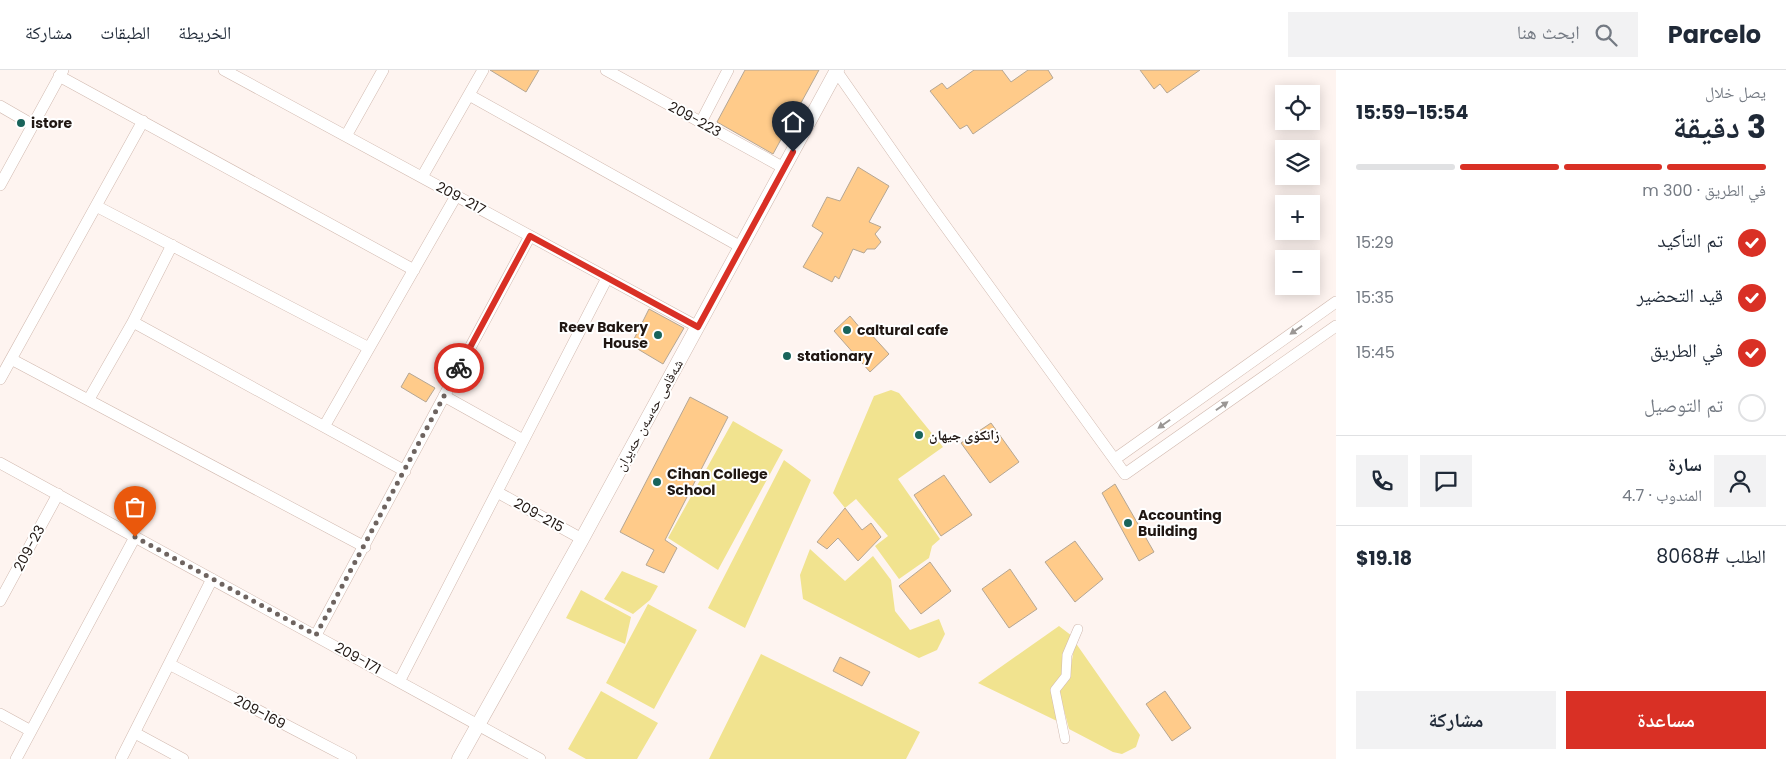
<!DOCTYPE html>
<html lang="ar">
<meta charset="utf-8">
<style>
body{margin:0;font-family:Poppins,"Noto Naskh Arabic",sans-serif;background:#f2f2f3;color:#1f2937;direction:rtl;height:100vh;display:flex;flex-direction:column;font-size:19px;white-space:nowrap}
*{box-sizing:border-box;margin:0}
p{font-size:16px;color:#747a83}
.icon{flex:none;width:28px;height:28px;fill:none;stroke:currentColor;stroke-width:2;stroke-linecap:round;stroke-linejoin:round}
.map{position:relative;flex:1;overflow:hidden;direction:ltr}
.sheet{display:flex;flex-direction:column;background:#fff;width:450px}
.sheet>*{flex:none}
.controls{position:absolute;left:1275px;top:15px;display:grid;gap:10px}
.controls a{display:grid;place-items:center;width:45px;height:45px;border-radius:0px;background:#fff;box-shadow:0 2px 12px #0003;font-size:25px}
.pin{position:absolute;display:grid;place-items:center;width:42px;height:42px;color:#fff;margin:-51px -21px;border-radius:50% 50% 50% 0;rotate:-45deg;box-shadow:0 0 5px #0007}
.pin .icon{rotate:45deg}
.courier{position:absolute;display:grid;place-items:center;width:50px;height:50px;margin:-25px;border:4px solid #d93025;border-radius:50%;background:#fff;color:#222;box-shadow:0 1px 6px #0007}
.summary em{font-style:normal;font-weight:700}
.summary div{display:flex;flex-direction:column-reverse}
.summary{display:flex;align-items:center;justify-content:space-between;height:85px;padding:0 20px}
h1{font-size:32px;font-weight:700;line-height:38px}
.bar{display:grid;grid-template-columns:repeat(4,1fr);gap:8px 5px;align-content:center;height:60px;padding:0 20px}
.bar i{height:6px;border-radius:4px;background:#e0e1e3}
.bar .selected{background:#d93025}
.bar p{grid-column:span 4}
.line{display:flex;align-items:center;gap:12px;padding:0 20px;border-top:1px solid #e0e1e3}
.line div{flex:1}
.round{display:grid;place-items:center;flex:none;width:52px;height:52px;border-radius:0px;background:#f2f2f3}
ol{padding:0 20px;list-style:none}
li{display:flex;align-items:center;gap:15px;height:55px}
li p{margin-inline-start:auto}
li .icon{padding:5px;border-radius:50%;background:#d93025;color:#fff;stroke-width:4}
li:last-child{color:#747a83}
li i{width:28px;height:28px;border:2px solid #e0e1e3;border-radius:50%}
.cta{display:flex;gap:10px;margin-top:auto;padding:10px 20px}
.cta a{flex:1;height:58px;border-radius:0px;background:#d93025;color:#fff;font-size:20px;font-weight:700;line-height:58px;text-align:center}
.cta a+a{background:#f2f2f3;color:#1f2937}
header{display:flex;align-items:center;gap:30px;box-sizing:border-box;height:70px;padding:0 25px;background:#fff;border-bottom:1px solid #e0e1e3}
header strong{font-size:24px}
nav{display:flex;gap:28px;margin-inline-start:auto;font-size:18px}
.search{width:350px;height:45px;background:#f2f2f3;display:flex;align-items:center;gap:12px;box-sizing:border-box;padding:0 18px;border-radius:0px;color:#747a83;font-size:19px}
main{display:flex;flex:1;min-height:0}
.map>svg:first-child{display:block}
.green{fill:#f1e38f}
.building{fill:#ffcb8a;stroke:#b5a693}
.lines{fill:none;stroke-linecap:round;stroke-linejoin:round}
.pedestrian-casing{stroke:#d1b9af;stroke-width:10}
.minor-casing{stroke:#d1b9af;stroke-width:12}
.tertiary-casing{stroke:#d1b9af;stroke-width:15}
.pedestrian{stroke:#fff;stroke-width:9}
.minor{stroke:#fff;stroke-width:11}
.tertiary{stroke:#fff;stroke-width:14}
.oneway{fill:#9b9795}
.done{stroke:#6e6460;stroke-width:5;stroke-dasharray:0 9}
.route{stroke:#d93025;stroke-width:6}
.poi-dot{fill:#19645b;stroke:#fff;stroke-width:2}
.labels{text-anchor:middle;stroke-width:4;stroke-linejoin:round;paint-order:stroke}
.street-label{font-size:14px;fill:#201713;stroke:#fff}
.poi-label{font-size:14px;font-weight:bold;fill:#201713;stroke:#fff;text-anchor:start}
</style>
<header>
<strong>Parcelo</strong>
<div class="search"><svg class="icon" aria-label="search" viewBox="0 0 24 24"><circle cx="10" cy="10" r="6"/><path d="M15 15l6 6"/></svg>ابحث هنا</div>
<nav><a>الخريطة</a><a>الطبقات</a><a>مشاركة</a></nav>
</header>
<main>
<section class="sheet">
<div class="summary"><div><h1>3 دقيقة</h1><p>يصل خلال</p></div><em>15:54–15:59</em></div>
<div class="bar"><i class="selected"></i><i class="selected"></i><i class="selected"></i><i></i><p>في الطريق · 300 m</p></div>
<ol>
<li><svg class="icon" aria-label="check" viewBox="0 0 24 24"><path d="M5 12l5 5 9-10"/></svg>تم التأكيد<p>15:29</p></li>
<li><svg class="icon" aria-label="check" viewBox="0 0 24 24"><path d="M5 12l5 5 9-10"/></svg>قيد التحضير<p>15:35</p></li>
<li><svg class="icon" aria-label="check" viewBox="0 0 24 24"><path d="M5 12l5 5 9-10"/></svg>في الطريق<p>15:45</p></li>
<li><i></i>تم التوصيل</li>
</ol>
<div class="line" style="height:90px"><a class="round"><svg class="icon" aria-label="person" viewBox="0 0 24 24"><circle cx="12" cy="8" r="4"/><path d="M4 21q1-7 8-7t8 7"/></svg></a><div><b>سارة</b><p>المندوب · 4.7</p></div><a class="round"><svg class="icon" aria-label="chat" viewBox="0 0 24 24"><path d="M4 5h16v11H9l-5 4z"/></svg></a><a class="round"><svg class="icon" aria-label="phone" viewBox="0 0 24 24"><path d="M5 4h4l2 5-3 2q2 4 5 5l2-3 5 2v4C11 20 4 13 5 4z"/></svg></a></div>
<div class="line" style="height:65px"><div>الطلب #8068</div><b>$19.18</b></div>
<div class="cta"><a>مساعدة</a><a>مشاركة</a></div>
</section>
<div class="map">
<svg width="1336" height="689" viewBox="0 0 1336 689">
<rect width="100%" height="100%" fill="#fef4f0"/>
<path class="green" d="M 891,320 L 899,323 L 943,377 L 898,409 L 940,469 L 932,476 L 929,488 L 899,509 L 875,476 L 888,466 L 856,429 L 845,438 L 833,423 L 874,326 Z
M 733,351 L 783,380 L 718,500 L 668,468 Z
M 784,390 L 811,410 L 745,558 L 708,538 Z
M 810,479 L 845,511 L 873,486 L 891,510 L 895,541 L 910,560 L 939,549 L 945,564 L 937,580 L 919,588 L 803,529 L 800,505 Z
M 622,501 L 658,516 L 650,530 L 633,544 L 604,529 Z
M 581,520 L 631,547 L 625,574 L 566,548 Z
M 648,534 L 697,560 L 654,639 L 606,613 Z
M 1059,556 L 1072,566 L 1062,586 L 1064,604 L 1052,617 L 1059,652 L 978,613 Z
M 1075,572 L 1140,665 L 1136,677 L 1122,684 L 1113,682 L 1069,659 L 1059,621 L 1069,608 Z
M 761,584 L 920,662 L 906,689 L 709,689 Z
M 601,621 L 658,653 L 637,689 L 586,689 L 568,679 Z"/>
<path class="building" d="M 490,0 L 539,0 L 526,22 Z
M 745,0 L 819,0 L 773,84 L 717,52 Z
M 974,0 L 1002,0 L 1011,12 L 1028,0 L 1048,0 L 1053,8 L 973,64 L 967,55 L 960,59 L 930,21 L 942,13 L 947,19 Z
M 1140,0 L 1200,0 L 1167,23 L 1160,14 L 1154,19 Z
M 858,97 L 889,116 L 869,152 L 881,157 L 875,164 L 881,172 L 875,179 L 867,179 L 864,183 L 853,179 L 839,209 L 835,206 L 832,212 L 803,197 L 823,163 L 812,156 L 827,127 L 840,131 Z
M 649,239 L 684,258 L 663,294 L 631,275 Z
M 850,246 L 866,265 L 869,262 L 889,284 L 870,302 L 834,261 Z
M 409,303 L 435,318 L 426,332 L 401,317 Z
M 690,327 L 728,347 L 665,470 L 677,478 L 664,503 L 646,495 L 654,480 L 620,462 Z
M 991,353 L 1019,392 L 990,413 L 961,373 Z
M 944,405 L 972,445 L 941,466 L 914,425 Z
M 1115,414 L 1154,482 L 1139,491 L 1102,423 Z
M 845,438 L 862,460 L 871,453 L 881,467 L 858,491 L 838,468 L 827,479 L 817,472 Z
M 1075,471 L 1103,509 L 1075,532 L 1045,492 Z
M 930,492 L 951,521 L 921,544 L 899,516 Z
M 1010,499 L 1037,539 L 1009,558 L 982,519 Z
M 840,587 L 870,602 L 862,616 L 833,601 Z
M 1165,621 L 1191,658 L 1172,671 L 1146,634 Z"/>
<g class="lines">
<g class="pedestrian-casing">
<path id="pedestrian" d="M 1065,669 L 1055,620 L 1066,606 L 1067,585 L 1078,559"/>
</g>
<g class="minor-casing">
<path id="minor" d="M 224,0 L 698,257
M 606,0 L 784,98
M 837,2 L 930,135 L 1125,404 L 1336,256
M 59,6 L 414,200
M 469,25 L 741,177
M 0,36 L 33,55
M 701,52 L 728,0
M 346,66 L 383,0
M 422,107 L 483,0
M 0,115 L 63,0
M 96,136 L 369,278
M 133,252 L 405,401
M 11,289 L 365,477
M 0,309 L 143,51
M 444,326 L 523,370
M 89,329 L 133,252 L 172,175
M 325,355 L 456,126
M 1115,389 L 1336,232
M 0,393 L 540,689
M 497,422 L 582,469
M 0,531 L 58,424
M 316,565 L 530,166
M 169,594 L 351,689
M 400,610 L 607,208
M 0,644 L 31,661
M 135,663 L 183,689
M 16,689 L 135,467
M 121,689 L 212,509"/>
</g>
<g class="tertiary-casing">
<path id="tertiary" d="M 459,689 L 582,469 L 837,0"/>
</g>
<use href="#pedestrian" class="pedestrian"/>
<use href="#minor" class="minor"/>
<use href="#tertiary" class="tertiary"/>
</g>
<defs><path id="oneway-solid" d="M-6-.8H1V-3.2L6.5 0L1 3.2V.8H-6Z" transform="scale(1.25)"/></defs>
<g class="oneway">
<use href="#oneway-solid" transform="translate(1296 260) rotate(145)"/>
<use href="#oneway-solid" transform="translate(1222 336) rotate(-35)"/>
<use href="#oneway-solid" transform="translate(1164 354) rotate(145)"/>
</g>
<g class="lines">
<path class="done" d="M 135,467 L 316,565 L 459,298"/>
<path class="route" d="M 459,298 L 530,166 L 698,257 L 793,82"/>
</g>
<g class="poi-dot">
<circle cx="21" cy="53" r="5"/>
<circle cx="847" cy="260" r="5"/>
<circle cx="658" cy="265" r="5"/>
<circle cx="787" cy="286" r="5"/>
<circle cx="919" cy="365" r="5"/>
<circle cx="657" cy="412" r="5"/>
<circle cx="1128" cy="453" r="5"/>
</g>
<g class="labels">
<g class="street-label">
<text transform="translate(695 49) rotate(29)" y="5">209-223</text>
<text transform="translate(461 128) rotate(28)" y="5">209-217</text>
<text transform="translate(649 345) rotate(-61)" y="5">شەقامی حەسەن حەیران</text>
<text transform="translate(539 445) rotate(29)" y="5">209-215</text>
<text transform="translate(29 478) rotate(-62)" y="5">209-23</text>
<text transform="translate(358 588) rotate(29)" y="5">209-171</text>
<text transform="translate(260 642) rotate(28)" y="5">209-169</text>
</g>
<g class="poi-label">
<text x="31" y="58">istore</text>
<text x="648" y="262" text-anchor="end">Reev Bakery<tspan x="648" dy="16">House</tspan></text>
<text x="857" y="265">caltural cafe</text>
<text x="797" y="291">stationary</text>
<text x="929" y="370">زانکۆی جیھان</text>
<text x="667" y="409">Cihan College<tspan x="667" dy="16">School</tspan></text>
<text x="1138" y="450">Accounting<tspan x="1138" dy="16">Building</tspan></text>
</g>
</g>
</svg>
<div class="controls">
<a><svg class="icon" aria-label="locate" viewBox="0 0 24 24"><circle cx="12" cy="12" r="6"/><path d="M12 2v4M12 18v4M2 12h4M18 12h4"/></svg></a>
<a><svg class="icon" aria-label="layers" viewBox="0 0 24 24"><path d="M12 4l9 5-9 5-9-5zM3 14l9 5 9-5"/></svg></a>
<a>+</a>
<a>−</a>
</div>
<div class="pin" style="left:135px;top:467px;background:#ea580c"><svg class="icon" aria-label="bag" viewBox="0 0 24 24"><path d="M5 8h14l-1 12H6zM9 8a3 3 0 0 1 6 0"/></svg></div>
<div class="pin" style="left:793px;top:82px;background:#1f2937"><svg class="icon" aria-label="home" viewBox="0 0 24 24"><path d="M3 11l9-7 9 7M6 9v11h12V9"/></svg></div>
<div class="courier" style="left:459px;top:298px"><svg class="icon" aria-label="bike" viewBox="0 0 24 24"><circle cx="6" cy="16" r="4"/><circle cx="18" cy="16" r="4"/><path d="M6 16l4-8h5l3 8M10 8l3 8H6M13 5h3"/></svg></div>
</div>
</main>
